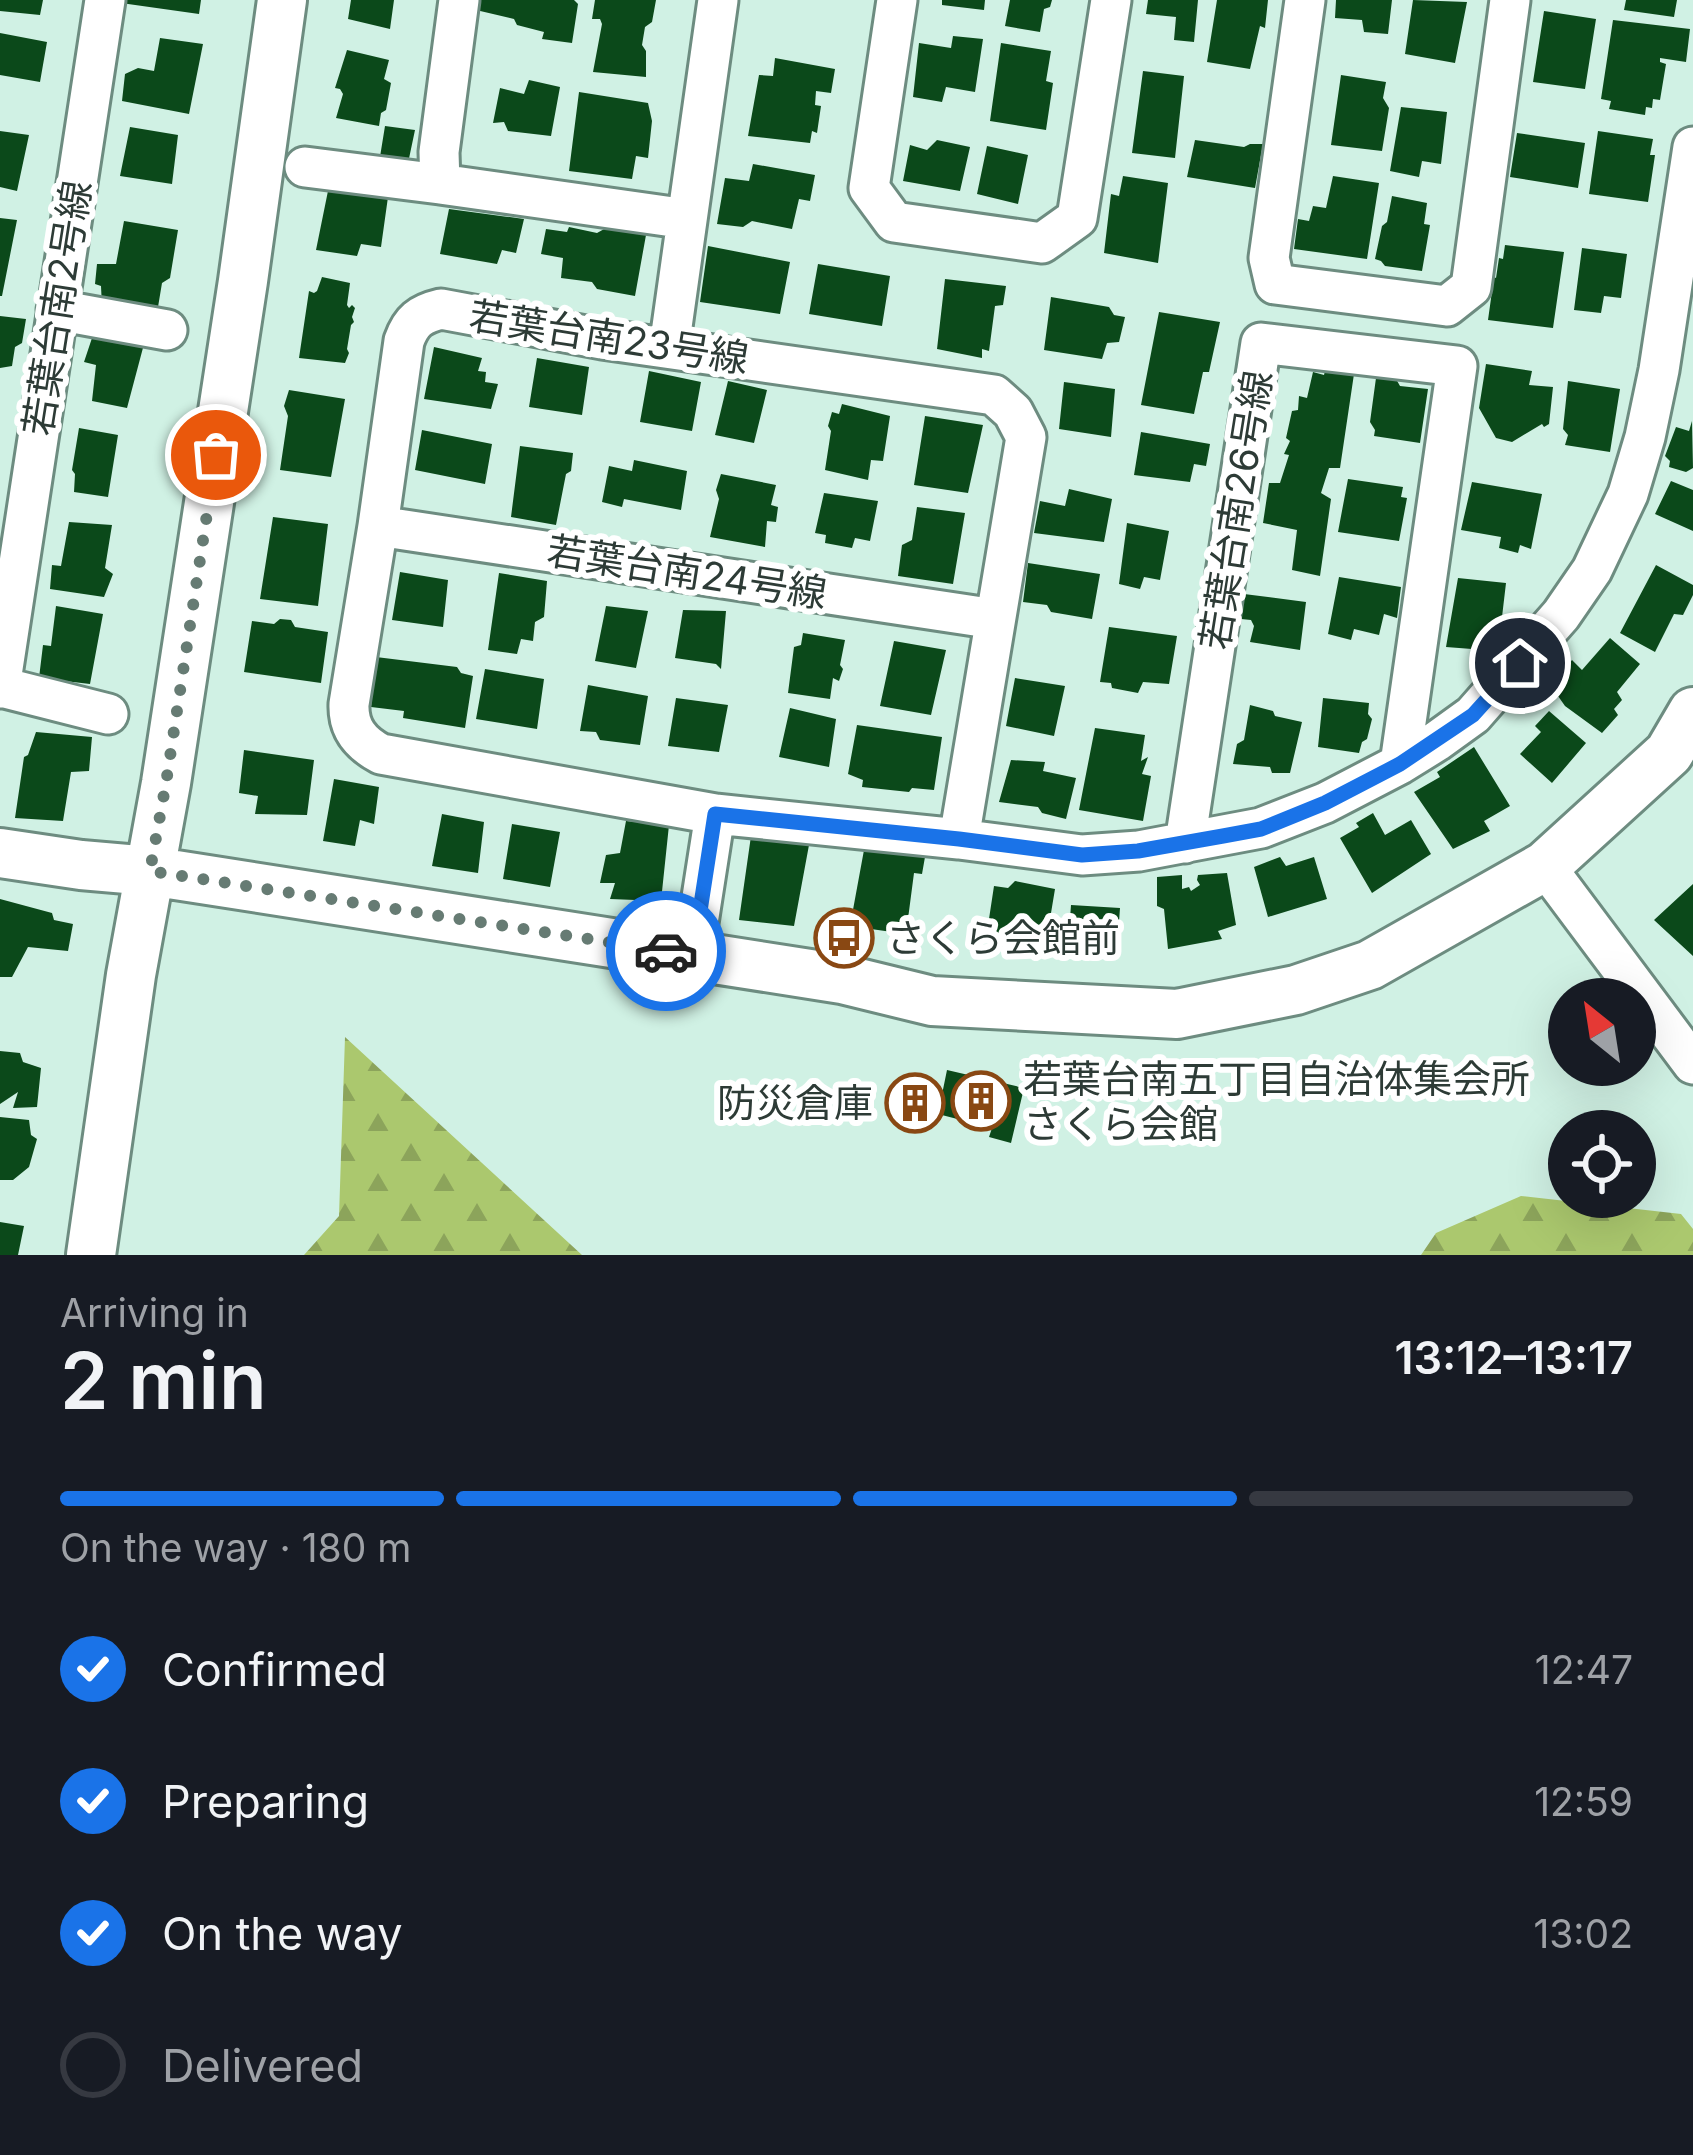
<!DOCTYPE html>
<meta charset="utf-8">
<style>
body{margin:0;font-family:Inter,"Noto Sans JP",sans-serif;background:#20242c;color:#f1f3f6;height:100vh;display:flex;flex-direction:column;font-size:45px;white-space:nowrap}
*{box-sizing:border-box;margin:0}
p{font-size:39px;color:#9ea1a6}
.icon{flex:none;width:66px;height:66px;fill:none;stroke:currentColor;stroke-width:2;stroke-linecap:round;stroke-linejoin:round}
.map{position:relative;height:1255px;overflow:hidden}
.sheet{display:flex;flex-direction:column;background:#171b24;flex:1}
.sheet>*{flex:none}
.needle{width:78px;rotate:330deg}
.tools{position:absolute;left:1548px;top:978px;display:grid;gap:24px}
.tools a{display:grid;place-items:center;width:108px;height:108px;border-radius:50%;background:#171b24;box-shadow:0 12px 48px #0002;font-size:60px}
.pin{position:absolute;display:grid;place-items:center;width:102px;height:102px;color:#fff;margin:-51px;border:6px solid #fff;border-radius:50%;box-shadow:0 3px 12px #0007}
.courier{position:absolute;display:grid;place-items:center;width:120px;height:120px;margin:-60px;border:9px solid #1a73e8;border-radius:50%;background:#fff;color:#222;box-shadow:0 3px 15px #0007}
.head em{font-style:normal;font-weight:600}
.head div{display:flex;flex-direction:column-reverse}
.head{display:flex;align-items:center;justify-content:space-between;height:204px;padding:0 60px}
h1{font-size:78px;font-weight:600;line-height:90px}
.bar{display:grid;grid-template-columns:repeat(4,1fr);gap:18px 12px;align-content:center;height:144px;padding:0 60px}
.bar i{height:15px;border-radius:9px;background:#363941}
.bar .current{background:#1a73e8}
.bar p{grid-column:span 4}
ol{padding:0 60px;list-style:none}
li{display:flex;align-items:center;gap:36px;height:132px}
li p{margin-inline-start:auto}
li .icon{padding:12px;border-radius:50%;background:#1a73e8;color:#fff;stroke-width:4}
li:last-child{color:#9ea1a6}
li i{width:66px;height:66px;border:6px solid #363941;border-radius:50%}
.map>svg:first-child{display:block}
.forest{fill:url(#forest-firs)}
.building{fill:#0b491a}
.lines{fill:none;stroke-linecap:round;stroke-linejoin:round}
.minor-casing{stroke:#6d8c80;stroke-width:45}
.tertiary-casing{stroke:#6d8c80;stroke-width:54}
.minor{stroke:#fff;stroke-width:39}
.tertiary{stroke:#fff;stroke-width:48}
.done{stroke:#667b73;stroke-width:12;stroke-dasharray:0 21.6}
.route{stroke:#1a73e8;stroke-width:15}
.labels{text-anchor:middle;stroke-width:12;stroke-linejoin:round;paint-order:stroke}
.street-label{font-size:39px;fill:#2d3b36;stroke:#fff}
.poi-label{font-size:39px;fill:#2d3b36;stroke:#fff;text-anchor:start}
</style>
<div class="map">
<svg width="1693" height="1255" viewBox="0 0 1693 1255">
<defs>
<pattern id="forest-firs" width="22" height="20" patternUnits="userSpaceOnUse" patternTransform="scale(3)"><rect width="22" height="20" fill="#abc86e"/><path d="M5 1l3.5 6h-7zM16 11l3.5 6h-7z" fill="#8ca45b"/></pattern>
</defs>
<rect width="100%" height="100%" fill="#d0f1e4"/>
<path class="forest" d="M 345,1037 L 582,1255 L 304,1255 L 339,1216 Z
M 1521,1196 L 1681,1214 L 1693,1229 L 1693,1255 L 1421,1255 L 1436,1233 Z"/>
<path class="building" d="M 0,0 L 43,0 L 40,15 L 0,11 Z
M 121,0 L 201,0 L 199,14 L 121,3 Z
M 351,0 L 394,0 L 390,29 L 348,19 Z
M 479,0 L 574,0 L 578,4 L 572,43 L 542,39 L 544,32 L 517,25 L 514,19 L 476,10 Z
M 595,0 L 656,0 L 652,22 L 645,27 L 642,45 L 646,51 L 646,77 L 593,72 L 602,24 L 600,19 L 592,19 Z
M 942,0 L 985,0 L 984,10 L 942,5 Z
M 1010,0 L 1052,0 L 1050,7 L 1044,9 L 1040,32 L 1005,26 Z
M 1148,0 L 1198,0 L 1194,42 L 1174,40 L 1176,17 L 1146,14 Z
M 1217,0 L 1268,0 L 1265,28 L 1260,26 L 1250,69 L 1207,62 Z
M 1336,0 L 1392,0 L 1388,34 L 1364,32 L 1362,20 L 1335,18 Z
M 1413,0 L 1467,2 L 1455,63 L 1405,54 Z
M 1626,0 L 1677,0 L 1674,17 L 1624,10 Z
M 1544,11 L 1596,19 L 1585,89 L 1533,82 Z
M 1613,20 L 1690,29 L 1686,62 L 1660,58 L 1660,62 L 1666,64 L 1660,100 L 1653,99 L 1652,108 L 1646,107 L 1645,115 L 1609,109 L 1611,101 L 1601,99 Z
M 0,33 L 47,42 L 40,82 L 0,75 Z
M 953,36 L 983,39 L 975,92 L 946,87 L 942,102 L 913,97 L 919,43 L 951,48 Z
M 160,38 L 203,44 L 189,114 L 122,101 L 125,74 L 138,68 L 154,71 Z
M 1001,43 L 1051,51 L 1046,81 L 1053,83 L 1046,130 L 990,121 Z
M 347,50 L 389,60 L 384,79 L 391,83 L 386,110 L 381,113 L 379,126 L 336,118 L 343,94 L 340,89 L 335,88 Z
M 775,58 L 835,69 L 831,93 L 816,91 L 815,105 L 821,106 L 817,133 L 812,131 L 810,143 L 748,136 L 759,75 L 773,76 Z
M 1143,71 L 1184,76 L 1175,158 L 1132,153 Z
M 1341,75 L 1386,82 L 1383,98 L 1389,108 L 1382,151 L 1331,145 Z
M 529,80 L 560,87 L 551,136 L 508,131 L 504,122 L 493,123 L 500,88 L 524,94 Z
M 579,92 L 648,103 L 652,121 L 648,158 L 636,156 L 632,179 L 569,171 Z
M 1401,107 L 1447,112 L 1441,164 L 1422,161 L 1419,177 L 1390,171 Z
M 385,126 L 415,130 L 407,168 L 379,163 Z
M 130,127 L 178,135 L 172,184 L 120,176 Z
M 0,131 L 29,135 L 17,191 L 0,187 Z
M 1598,131 L 1653,139 L 1650,155 L 1655,155 L 1648,202 L 1589,194 Z
M 1517,133 L 1585,143 L 1578,188 L 1510,177 Z
M 937,140 L 970,147 L 960,191 L 903,181 L 910,145 L 927,150 Z
M 1195,140 L 1244,147 L 1250,144 L 1263,144 L 1255,188 L 1187,177 Z
M 987,146 L 1028,155 L 1018,204 L 977,194 Z
M 753,164 L 815,175 L 810,201 L 799,199 L 792,229 L 752,221 L 743,227 L 717,224 L 725,178 L 749,181 Z
M 1123,176 L 1168,183 L 1158,263 L 1104,253 L 1111,194 L 1119,196 Z
M 1333,176 L 1379,183 L 1367,259 L 1294,249 L 1298,219 L 1309,221 L 1313,206 L 1326,208 Z
M 329,186 L 388,197 L 381,247 L 361,244 L 357,256 L 316,250 Z
M 1392,196 L 1427,203 L 1424,224 L 1430,225 L 1422,271 L 1385,266 L 1381,261 L 1375,259 L 1382,226 L 1387,222 Z
M 449,209 L 524,219 L 516,253 L 502,250 L 497,264 L 440,254 Z
M 0,218 L 17,220 L 2,296 L 0,296 Z
M 124,221 L 178,230 L 170,278 L 162,283 L 157,313 L 102,307 L 101,286 L 95,284 L 97,264 L 116,264 Z
M 569,227 L 597,233 L 606,228 L 646,235 L 635,296 L 597,289 L 592,282 L 561,278 L 563,258 L 541,254 L 546,229 L 567,232 Z
M 1505,245 L 1564,252 L 1553,328 L 1488,320 L 1494,277 L 1496,278 L 1499,258 L 1503,259 Z
M 708,246 L 790,262 L 780,314 L 700,302 Z
M 1582,248 L 1627,254 L 1621,298 L 1604,296 L 1601,313 L 1574,310 Z
M 818,264 L 890,276 L 882,326 L 809,314 Z
M 322,277 L 350,283 L 347,305 L 349,308 L 352,305 L 355,308 L 352,317 L 354,322 L 351,325 L 347,349 L 349,353 L 345,363 L 299,358 L 309,291 L 314,293 L 317,291 Z
M 945,279 L 1006,286 L 1003,305 L 995,306 L 989,351 L 982,349 L 982,358 L 937,349 Z
M 1051,297 L 1109,307 L 1114,315 L 1125,317 L 1119,342 L 1107,343 L 1102,359 L 1044,350 Z
M 1159,312 L 1220,322 L 1209,372 L 1203,372 L 1194,414 L 1141,405 Z
M 0,316 L 26,319 L 22,343 L 15,347 L 12,366 L 0,368 Z
M 94,332 L 144,344 L 127,408 L 92,401 L 96,365 L 84,362 Z
M 434,347 L 482,358 L 478,371 L 486,372 L 485,382 L 498,384 L 491,409 L 424,399 Z
M 537,358 L 589,367 L 582,415 L 529,407 Z
M 1486,364 L 1532,371 L 1529,385 L 1553,387 L 1549,424 L 1544,427 L 1542,424 L 1512,442 L 1496,438 L 1479,408 Z
M 1326,367 L 1354,374 L 1340,468 L 1329,468 L 1321,493 L 1331,499 L 1320,576 L 1292,570 L 1297,530 L 1263,523 L 1269,483 L 1280,483 L 1289,455 L 1284,454 L 1290,441 L 1286,438 L 1292,411 L 1298,410 L 1299,396 L 1307,398 L 1313,372 L 1324,375 Z
M 649,371 L 701,382 L 692,431 L 640,422 Z
M 1376,378 L 1396,379 L 1400,386 L 1428,389 L 1420,443 L 1374,436 L 1375,430 L 1370,422 Z
M 728,381 L 767,390 L 754,443 L 715,435 Z
M 1568,381 L 1620,389 L 1610,452 L 1565,445 L 1568,435 L 1563,429 Z
M 1064,382 L 1115,389 L 1111,437 L 1059,429 Z
M 289,390 L 345,399 L 331,477 L 280,470 L 288,416 L 284,406 Z
M 842,404 L 890,416 L 883,461 L 871,460 L 868,480 L 825,470 L 831,431 L 828,426 L 832,412 L 839,414 Z
M 925,416 L 983,425 L 968,493 L 914,485 Z
M 1692,421 L 1693,468 L 1686,472 L 1669,467 L 1670,461 L 1665,456 L 1676,427 L 1689,431 Z
M 79,428 L 118,435 L 108,497 L 74,492 L 75,474 L 72,470 Z
M 422,430 L 492,444 L 485,484 L 415,470 Z
M 1141,432 L 1210,444 L 1206,466 L 1194,464 L 1190,482 L 1134,475 Z
M 520,446 L 573,453 L 571,471 L 566,474 L 556,525 L 511,517 Z
M 634,460 L 687,471 L 681,510 L 624,499 L 622,507 L 602,502 L 609,466 L 632,471 Z
M 721,474 L 776,485 L 771,505 L 778,507 L 776,522 L 767,521 L 765,547 L 710,537 L 719,499 L 716,490 Z
M 1348,479 L 1403,487 L 1401,497 L 1407,498 L 1399,541 L 1338,532 Z
M 1671,481 L 1693,490 L 1693,531 L 1655,514 Z
M 1472,482 L 1542,494 L 1531,549 L 1520,545 L 1518,553 L 1499,548 L 1501,537 L 1461,530 Z
M 1069,489 L 1112,499 L 1104,542 L 1034,533 L 1040,501 L 1065,506 Z
M 824,493 L 878,501 L 870,541 L 855,538 L 852,548 L 825,543 L 826,535 L 815,533 Z
M 917,507 L 965,513 L 953,584 L 898,576 L 902,545 L 912,540 Z
M 273,517 L 328,524 L 318,606 L 260,599 Z
M 69,522 L 112,525 L 105,568 L 113,574 L 104,597 L 50,589 L 52,565 L 61,566 Z
M 1127,523 L 1169,531 L 1160,580 L 1144,577 L 1140,589 L 1119,584 Z
M 1028,563 L 1100,574 L 1092,619 L 1051,612 L 1047,605 L 1023,602 Z
M 1656,565 L 1693,585 L 1693,595 L 1683,615 L 1674,614 L 1655,652 L 1620,633 Z
M 400,572 L 448,580 L 443,627 L 392,620 Z
M 499,573 L 547,581 L 544,617 L 535,622 L 533,641 L 521,639 L 517,654 L 488,650 Z
M 1339,577 L 1401,587 L 1397,618 L 1384,614 L 1379,635 L 1354,629 L 1351,640 L 1328,634 Z
M 1458,578 L 1506,583 L 1498,651 L 1446,647 Z
M 1244,594 L 1306,602 L 1300,650 L 1250,642 L 1254,626 L 1251,620 L 1241,619 Z
M 56,606 L 103,614 L 90,684 L 39,678 L 43,645 L 51,646 Z
M 606,606 L 648,611 L 636,668 L 595,661 Z
M 683,610 L 726,611 L 721,669 L 716,664 L 675,658 Z
M 280,619 L 291,620 L 295,627 L 328,632 L 321,683 L 244,672 L 252,621 L 274,624 Z
M 1109,627 L 1177,636 L 1169,684 L 1143,682 L 1138,693 L 1112,688 L 1111,683 L 1100,682 Z
M 803,633 L 845,640 L 840,665 L 843,669 L 839,681 L 833,678 L 830,699 L 788,693 L 794,647 L 801,645 Z
M 1610,638 L 1640,664 L 1617,692 L 1622,700 L 1614,709 L 1618,715 L 1602,733 L 1565,706 L 1551,686 L 1572,660 L 1582,670 Z
M 894,641 L 946,650 L 931,715 L 880,706 Z
M 376,657 L 457,667 L 461,673 L 473,676 L 465,728 L 403,718 L 404,711 L 371,707 Z
M 485,669 L 544,679 L 537,729 L 476,719 Z
M 1015,678 L 1065,686 L 1054,736 L 1006,726 Z
M 588,685 L 648,696 L 640,745 L 600,740 L 596,732 L 580,731 Z
M 676,698 L 728,705 L 719,752 L 668,746 Z
M 1323,698 L 1369,703 L 1368,714 L 1372,719 L 1367,739 L 1362,742 L 1359,753 L 1318,747 Z
M 1250,705 L 1273,711 L 1275,716 L 1302,722 L 1290,773 L 1272,773 L 1270,767 L 1233,764 L 1237,744 L 1244,740 Z
M 790,708 L 836,719 L 829,767 L 779,757 Z
M 1549,711 L 1586,743 L 1552,783 L 1520,754 L 1541,732 L 1535,726 Z
M 857,725 L 942,737 L 934,790 L 912,788 L 909,792 L 862,787 L 863,780 L 848,774 Z
M 1095,728 L 1145,735 L 1141,761 L 1148,757 L 1142,774 L 1151,776 L 1143,821 L 1079,810 Z
M 36,732 L 92,737 L 89,771 L 71,772 L 63,821 L 15,818 L 24,757 L 28,755 Z
M 1474,747 L 1510,806 L 1484,821 L 1490,831 L 1453,849 L 1414,792 L 1440,777 L 1437,772 Z
M 244,750 L 314,760 L 307,815 L 255,814 L 258,796 L 239,793 Z
M 1011,760 L 1045,762 L 1043,771 L 1076,778 L 1066,819 L 1042,813 L 1038,807 L 999,802 Z
M 334,779 L 379,787 L 374,824 L 360,820 L 355,846 L 323,841 Z
M 1373,813 L 1385,835 L 1411,820 L 1431,854 L 1372,893 L 1340,838 L 1359,827 L 1356,823 Z
M 442,814 L 484,822 L 478,873 L 432,866 Z
M 626,821 L 669,825 L 661,901 L 610,899 L 615,883 L 600,883 L 606,855 L 620,853 Z
M 512,824 L 560,832 L 550,887 L 503,879 Z
M 751,836 L 809,845 L 794,926 L 739,920 Z
M 864,850 L 925,857 L 922,874 L 914,873 L 906,934 L 850,926 Z
M 1280,857 L 1286,866 L 1314,857 L 1327,899 L 1268,917 L 1254,867 Z
M 1227,873 L 1236,925 L 1218,931 L 1222,939 L 1168,949 L 1164,909 L 1157,906 L 1157,877 L 1182,875 L 1182,889 L 1189,887 L 1191,891 L 1200,885 L 1197,880 L 1198,875 Z
M 1015,881 L 1055,889 L 1047,937 L 1033,934 L 1027,939 L 987,932 L 994,886 L 1008,888 Z
M 1693,884 L 1693,956 L 1654,920 Z
M 0,899 L 52,913 L 54,920 L 73,924 L 68,951 L 28,947 L 12,977 L 0,977 Z
M 1071,905 L 1120,908 L 1117,950 L 1068,947 Z
M 0,1051 L 20,1053 L 23,1062 L 41,1068 L 37,1107 L 13,1108 L 18,1092 L 0,1104 Z
M 947,1070 L 1024,1088 L 1011,1143 L 989,1137 L 992,1128 L 938,1114 Z
M 908,1096 L 925,1098 L 923,1111 L 904,1108 Z
M 0,1117 L 29,1120 L 31,1135 L 37,1139 L 29,1167 L 13,1180 L 0,1180 Z
M 0,1222 L 24,1226 L 18,1255 L 0,1255 Z"/>
<g class="lines">
<g class="minor-casing">
<path id="minor" d="M 459,0 L 439,152 L 440,184 L 687,219
M 897,0 L 869,188 L 894,222 L 1042,243 L 1077,218 L 1111,0
M 1305,0 L 1269,258 L 1275,284 L 1447,306 L 1471,287 L 1510,0
M 305,167 L 440,184
M 57,310 L 167,330
M 669,348 L 718,0
M 378,526 L 995,619
M 1,687 L 108,714
M 0,688 L 105,0
M 715,814 L 381,754 C 360,743 348,728 349,704 L 378,526 L 404,341 C 411,321 420,314 441,309 L 602,339 L 994,395 L 1013,412 L 1026,437 L 959,839
M 1185,843 L 1261,343 L 1457,366 L 1400,764
M 1545,866 L 1693,1064
M 693,955 L 715,814 L 959,839 L 1082,855 L 1139,851 L 1261,828 L 1325,803 L 1400,764 L 1437,741 L 1473,715 L 1561,615 L 1592,570 L 1628,494 L 1645,437 L 1659,370 L 1693,147"/>
</g>
<g class="tertiary-casing">
<path id="tertiary" d="M 0,853 L 81,865 L 150,871 L 842,979 L 932,1001 L 1177,1014 L 1296,990 L 1370,965 L 1545,866 L 1669,753 L 1693,712
M 91,1255 L 131,975 L 166,783 L 243,281 L 282,0"/>
</g>
<use href="#minor" class="minor"/>
<use href="#tertiary" class="tertiary"/>
</g>
<g class="lines">
<path class="done" d="M 216,455 L 166,783 L 150,871 L 666,951"/>
<path class="route" d="M 666,951 L 693,956 L 715,814 L 959,839 L 1082,855 L 1138,851 L 1223,836 L 1261,829 L 1325,803 L 1400,764 L 1473,715 L 1520,663"/>
</g>
<defs>
<g id="bus-ring" transform="scale(3)"><circle r="9.5" fill="#fff" stroke="#894813" stroke-width="1.5"/><path d="M-5-6H5V4H4V6H2V4H-2V6H-4V4H-5ZM-3.5-4V0h7V-4ZM-3.5 1.2v1.5H-2V1.2ZM2 1.2v1.5H3.5V1.2Z" fill="#894813"/></g>
<g id="building-ring" transform="scale(3)"><circle r="9.5" fill="#fff" stroke="#894813" stroke-width="1.5"/><path d="M-4-6H4V6H1V3H-1V6H-4ZM-2.5-4.3h1.7v1.8h-1.7ZM.8-4.3h1.7v1.8H.8ZM-2.5-1h1.7V.8h-1.7ZM.8-1h1.7V.8H.8Z" fill="#894813"/></g>
</defs>
<g fill-rule="evenodd">
<use href="#bus-ring" x="844" y="938"/>
<use href="#building-ring" x="981" y="1101"/>
<use href="#building-ring" x="915" y="1103"/>
</g>
<g class="labels">
<g class="street-label">
<text transform="translate(57 308) rotate(-81)" y="14">若葉台南2号線</text>
<text transform="translate(609 337) rotate(9)" y="14">若葉台南23号線</text>
<text transform="translate(1236 510) rotate(-81)" y="14">若葉台南26号線</text>
<text transform="translate(687 572) rotate(9)" y="14">若葉台南24号線</text>
</g>
<g class="poi-label">
<text x="886" y="952">さくら会館前</text>
<text x="1023" y="1093">若葉台南五丁目自治体集会所<tspan x="1023" dy="45">さくら会館</tspan></text>
<text x="873" y="1117" text-anchor="end">防災倉庫</text>
</g>
</g>
</svg>
<div class="tools">
<a><svg class="needle" viewBox="-14 -14 28 28"><path d="M0-13l5 13h-10z" fill="#e53935"/><path d="M0 13l5-13h-10z" fill="#9ea1a6"/></svg></a>
<a><svg class="icon" aria-label="locate" viewBox="0 0 24 24"><circle cx="12" cy="12" r="6"/><path d="M12 2v4M12 18v4M2 12h4M18 12h4"/></svg></a>
</div>
<div class="pin" style="left:216px;top:455px;background:#ea580c"><svg class="icon" aria-label="bag" viewBox="0 0 24 24"><path d="M5 8h14l-1 12H6zM9 8a3 3 0 0 1 6 0"/></svg></div>
<div class="pin" style="left:1520px;top:663px;background:#1f2937"><svg class="icon" aria-label="home" viewBox="0 0 24 24"><path d="M3 11l9-7 9 7M6 9v11h12V9"/></svg></div>
<div class="courier" style="left:666px;top:951px"><svg class="icon" aria-label="car" viewBox="0 0 24 24"><path d="M5 17H2v-5l4-1 3-4h7l3 4 3 1v5h-3M9 17h6M6 11h13"/><circle cx="7" cy="17" r="2"/><circle cx="17" cy="17" r="2"/></svg></div>
</div>
<section class="sheet">
<div class="head"><div><h1>2 min</h1><p>Arriving in</p></div><em>13:12–13:17</em></div>
<div class="bar"><i class="current"></i><i class="current"></i><i class="current"></i><i></i><p>On the way · 180 m</p></div>
<ol>
<li><svg class="icon" aria-label="check" viewBox="0 0 24 24"><path d="M5 12l5 5 9-10"/></svg>Confirmed<p>12:47</p></li>
<li><svg class="icon" aria-label="check" viewBox="0 0 24 24"><path d="M5 12l5 5 9-10"/></svg>Preparing<p>12:59</p></li>
<li><svg class="icon" aria-label="check" viewBox="0 0 24 24"><path d="M5 12l5 5 9-10"/></svg>On the way<p>13:02</p></li>
<li><i></i>Delivered</li>
</ol>
</section>
